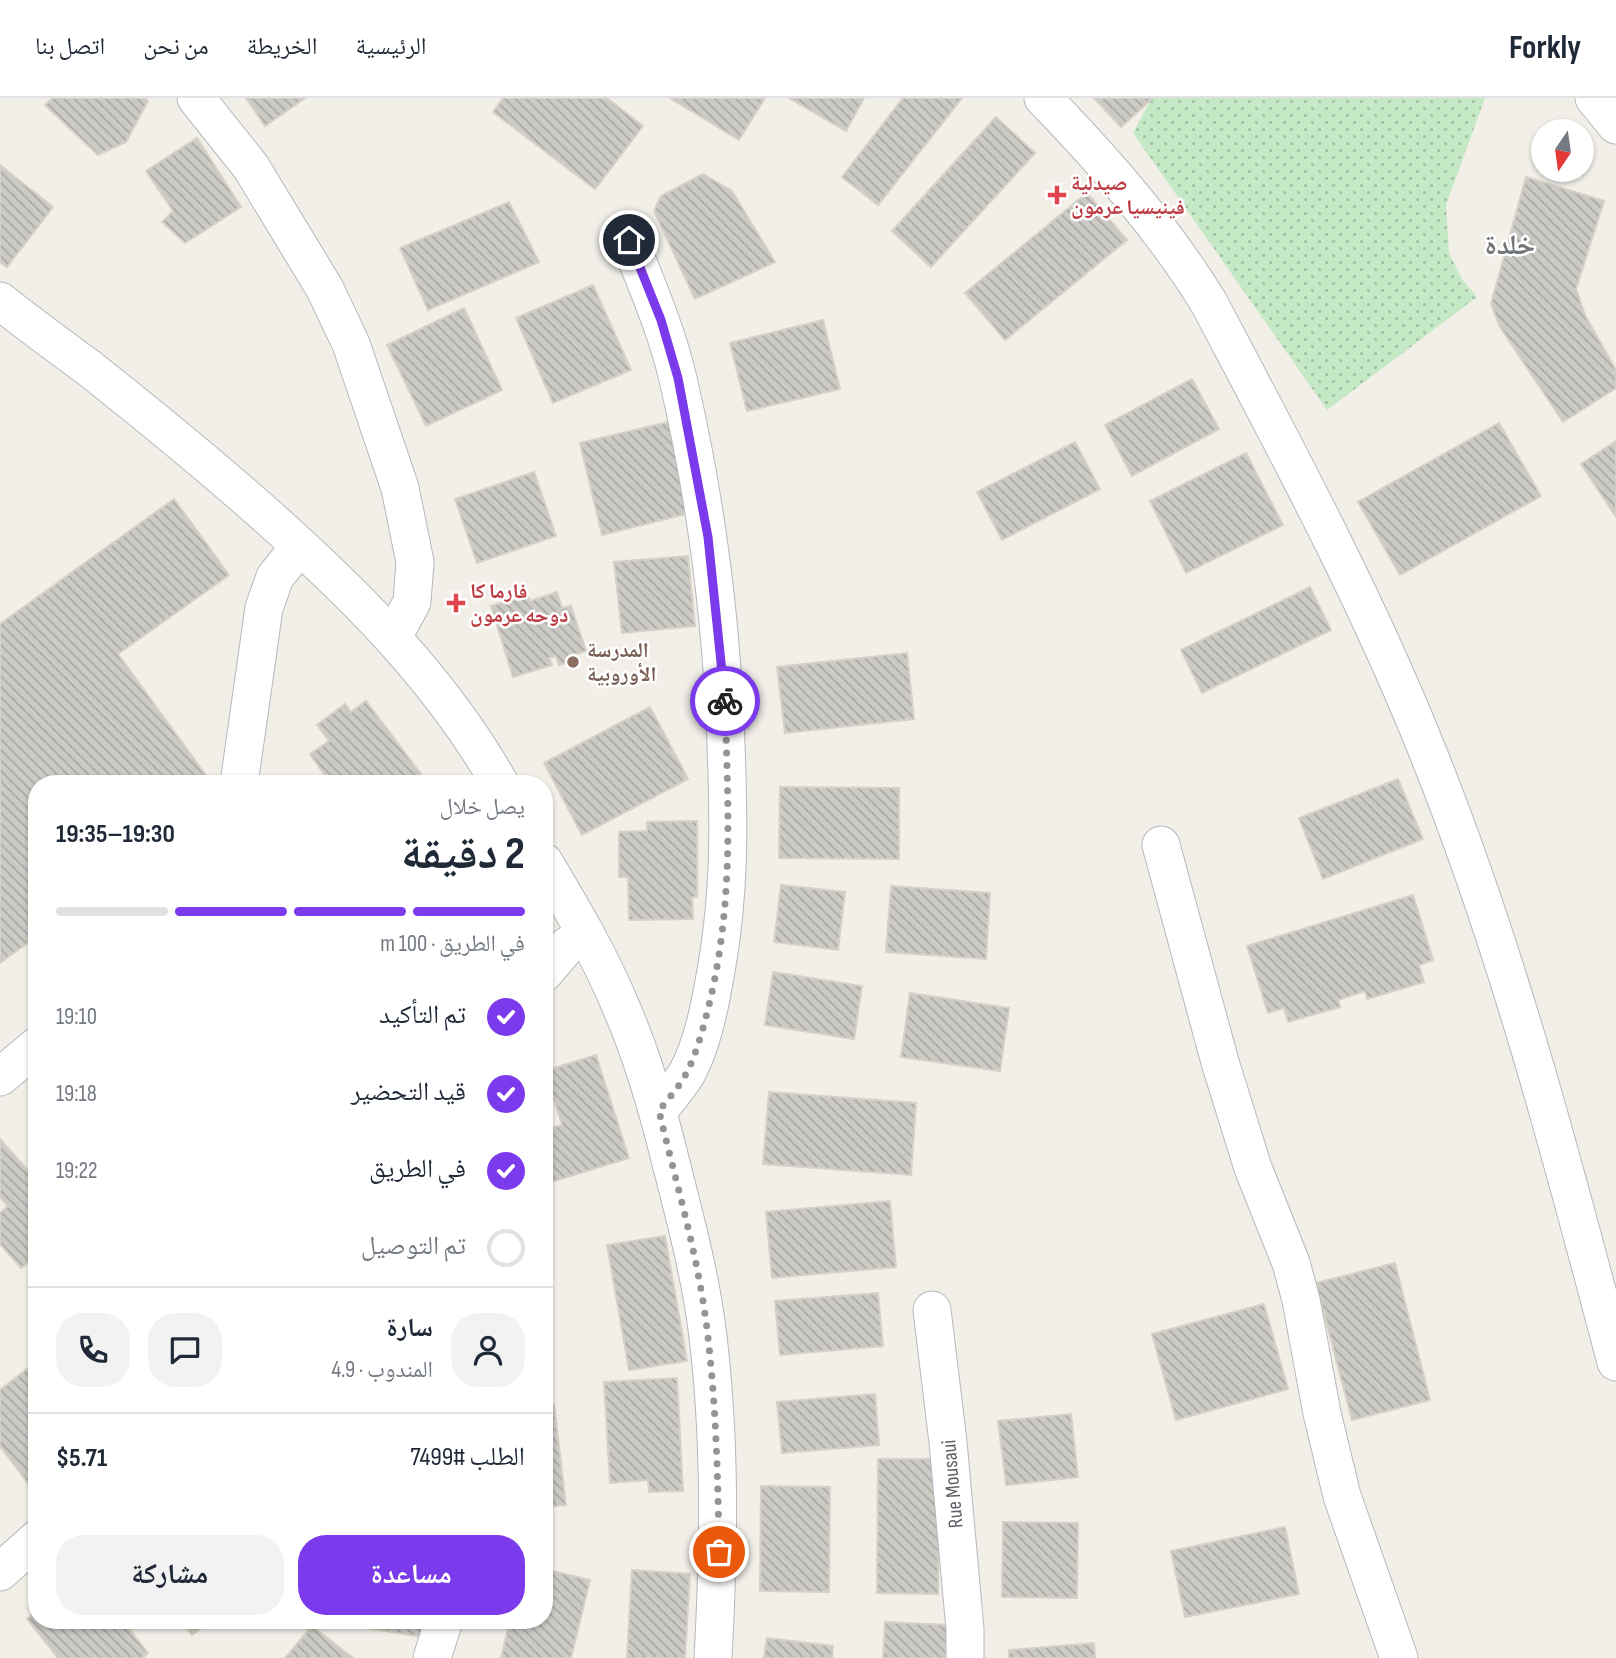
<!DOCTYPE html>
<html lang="ar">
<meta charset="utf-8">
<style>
body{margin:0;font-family:"Sofia Sans Condensed","Noto Naskh Arabic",sans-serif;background:#f2f2f3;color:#1f2937;direction:rtl;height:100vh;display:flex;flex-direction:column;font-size:26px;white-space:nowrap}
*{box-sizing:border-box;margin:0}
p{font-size:23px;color:#747a83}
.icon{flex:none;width:38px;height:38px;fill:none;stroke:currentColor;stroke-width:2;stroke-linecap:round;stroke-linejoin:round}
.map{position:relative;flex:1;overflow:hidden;direction:ltr}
.side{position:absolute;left:28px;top:677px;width:525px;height:854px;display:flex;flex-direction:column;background:#fff;border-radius:28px;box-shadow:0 2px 5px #0004;direction:rtl}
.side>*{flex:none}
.needle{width:46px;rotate:193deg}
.buttons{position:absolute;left:1531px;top:21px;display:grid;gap:14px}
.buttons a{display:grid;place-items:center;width:63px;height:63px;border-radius:50%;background:#fff;box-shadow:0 2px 5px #0004;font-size:35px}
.pin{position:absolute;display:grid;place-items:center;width:60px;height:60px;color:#fff;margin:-30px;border:4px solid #fff;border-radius:50%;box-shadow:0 2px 7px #0007}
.courier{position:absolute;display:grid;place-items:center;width:70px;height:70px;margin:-35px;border:5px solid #7c3aed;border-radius:50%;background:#fff;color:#222;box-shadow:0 2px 9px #0007}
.head em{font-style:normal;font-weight:700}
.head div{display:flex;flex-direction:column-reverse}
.head{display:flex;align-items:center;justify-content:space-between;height:119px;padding:0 28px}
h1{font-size:46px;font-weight:700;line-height:52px}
.bar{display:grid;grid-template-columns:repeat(4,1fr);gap:10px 7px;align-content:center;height:84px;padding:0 28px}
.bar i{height:9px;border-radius:5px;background:#e0e1e3}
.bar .on{background:#7c3aed}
.bar p{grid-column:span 4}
.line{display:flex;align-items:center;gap:18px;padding:0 28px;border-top:2px solid #e0e1e3}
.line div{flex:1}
.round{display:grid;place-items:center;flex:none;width:74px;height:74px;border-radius:28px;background:#f2f2f3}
ol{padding:0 28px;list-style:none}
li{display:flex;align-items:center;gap:21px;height:77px}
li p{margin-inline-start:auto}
li .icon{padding:7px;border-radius:50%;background:#7c3aed;color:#fff;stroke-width:4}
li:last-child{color:#747a83}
li i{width:38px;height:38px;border:4px solid #e0e1e3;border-radius:50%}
.primary-button{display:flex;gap:14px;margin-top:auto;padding:14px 28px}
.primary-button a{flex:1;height:80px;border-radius:28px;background:#7c3aed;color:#fff;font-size:28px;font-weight:700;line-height:80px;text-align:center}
.primary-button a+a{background:#f2f2f3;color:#1f2937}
header{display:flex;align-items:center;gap:42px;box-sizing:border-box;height:98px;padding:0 35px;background:#fff;border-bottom:2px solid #e0e1e3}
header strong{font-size:33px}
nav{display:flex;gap:38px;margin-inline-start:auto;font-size:24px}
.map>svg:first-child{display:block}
.grass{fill:url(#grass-dots)}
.building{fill:url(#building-back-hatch);stroke:#d6d1c6;stroke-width:2}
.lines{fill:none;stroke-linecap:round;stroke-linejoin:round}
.minor-casing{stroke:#b5b8bc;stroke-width:39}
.minor{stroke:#fff;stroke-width:37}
.done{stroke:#929495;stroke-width:7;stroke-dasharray:0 12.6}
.route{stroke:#7c3aed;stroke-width:9}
.health-dot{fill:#e0444e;stroke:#fff;stroke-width:2.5}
.education-dot{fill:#8d6e63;stroke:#fff;stroke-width:2.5}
.labels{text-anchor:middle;stroke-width:5;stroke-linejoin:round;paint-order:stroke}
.health-label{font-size:21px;font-weight:bold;fill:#be3a42;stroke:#fff;text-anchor:start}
.education-label{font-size:21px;font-weight:bold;fill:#785e54;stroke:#fff;text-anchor:start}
.street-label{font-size:21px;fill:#5f6368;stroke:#fff}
.district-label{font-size:28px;font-weight:bold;fill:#70757a;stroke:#fff}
</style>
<header>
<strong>Forkly</strong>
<nav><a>الرئيسية</a><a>الخريطة</a><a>من نحن</a><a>اتصل بنا</a></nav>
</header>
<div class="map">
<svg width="1616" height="1560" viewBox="0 0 1616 1560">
<defs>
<pattern id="grass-dots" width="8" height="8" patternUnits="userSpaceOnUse" patternTransform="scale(1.75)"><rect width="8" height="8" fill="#c5e8c5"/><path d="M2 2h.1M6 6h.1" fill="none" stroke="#a3c0a4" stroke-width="1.8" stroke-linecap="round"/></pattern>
<pattern id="building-back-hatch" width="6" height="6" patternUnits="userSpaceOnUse" patternTransform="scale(1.75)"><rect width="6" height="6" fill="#cccac5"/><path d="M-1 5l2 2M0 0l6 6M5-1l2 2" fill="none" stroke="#a9a8a4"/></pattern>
</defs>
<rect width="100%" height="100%" fill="#f1efe8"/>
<path class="grass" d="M 1152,0 L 1485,0 L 1446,107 L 1449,155 L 1462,181 L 1477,199 L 1327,312 L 1133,35 Z"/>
<path class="building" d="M 53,0 L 145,0 L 148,3 L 126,44 L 98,57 L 45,7 Z
M 246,0 L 305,0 L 265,28 Z
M 503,0 L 607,0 L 643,28 L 595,91 L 493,14 Z
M 670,0 L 765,0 L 739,42 Z
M 789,0 L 864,0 L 846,33 Z
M 903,0 L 962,0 L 878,107 L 842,79 Z
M 1094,0 L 1153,0 L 1121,29 Z
M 996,19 L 1035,55 L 931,169 L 892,133 Z
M 197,40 L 241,109 L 185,145 L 162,124 L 173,113 L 146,73 Z
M 0,67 L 53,109 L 7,169 L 0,164 Z
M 703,76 L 732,93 L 775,164 L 695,201 L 654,113 L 661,98 Z
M 1526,79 L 1604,103 L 1576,191 L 1585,217 L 1616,272 L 1616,290 L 1563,324 L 1500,229 L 1491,206 Z
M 1087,95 L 1127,142 L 1005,242 L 965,195 Z
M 509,104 L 539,164 L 428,212 L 400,150 Z
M 593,187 L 631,272 L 553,305 L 516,220 Z
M 464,210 L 502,292 L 426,328 L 387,247 Z
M 823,222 L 840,291 L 747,313 L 730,245 Z
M 1192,281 L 1219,331 L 1132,378 L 1105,327 Z
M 668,324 L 690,415 L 602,437 L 580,345 Z
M 1499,325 L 1541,398 L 1400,477 L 1358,404 Z
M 1616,343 L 1616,419 L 1581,366 Z
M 1075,344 L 1100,391 L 1002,442 L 977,394 Z
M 1246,355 L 1283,427 L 1186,475 L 1150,403 Z
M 534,374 L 556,438 L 477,465 L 455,401 Z
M 174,401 L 229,477 L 118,556 L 210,683 L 207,686 L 37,686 L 37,838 L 0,865 L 0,526 Z
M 688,458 L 695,528 L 622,535 L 614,464 Z
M 1310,489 L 1331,532 L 1202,595 L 1181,552 Z
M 557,494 L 562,510 L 571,508 L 586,553 L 573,557 L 575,562 L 559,567 L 556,558 L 549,560 L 552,567 L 513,579 L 491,508 L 528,497 L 530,503 Z
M 907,555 L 914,621 L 785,635 L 777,569 Z
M 366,603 L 421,676 L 415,681 L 419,686 L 331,686 L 310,656 L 329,643 L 317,627 L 345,606 L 351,614 Z
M 650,609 L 688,681 L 582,737 L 544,665 Z
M 1398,681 L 1423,741 L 1323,781 L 1299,720 Z
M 780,689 L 899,690 L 899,761 L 779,760 Z
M 697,723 L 697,799 L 692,799 L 693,821 L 629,822 L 628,779 L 619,779 L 619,734 L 647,733 L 647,724 Z
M 781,787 L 845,794 L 838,852 L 774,844 Z
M 891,788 L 990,795 L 986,861 L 886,854 Z
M 1413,797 L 1433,862 L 1419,867 L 1424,884 L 1367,901 L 1365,893 L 1338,902 L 1340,909 L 1288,924 L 1284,910 L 1268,915 L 1247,848 Z
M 773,874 L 862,888 L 854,941 L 765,927 Z
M 910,895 L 1009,910 L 1000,973 L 901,959 Z
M 596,957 L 629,1060 L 548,1085 L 544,1073 L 544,1032 L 562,1027 L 545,973 Z
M 769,994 L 916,1005 L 911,1077 L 763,1066 Z
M 0,1041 L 37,1083 L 37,1157 L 21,1170 L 0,1146 L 0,1115 L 8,1108 L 0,1099 Z
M 890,1103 L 896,1169 L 772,1180 L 766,1114 Z
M 665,1138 L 687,1263 L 629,1272 L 607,1147 Z
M 1395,1165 L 1430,1302 L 1352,1322 L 1316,1185 Z
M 878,1195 L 883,1248 L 780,1257 L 775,1203 Z
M 1264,1206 L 1288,1291 L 1176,1322 L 1152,1236 Z
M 27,1271 L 37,1284 L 37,1397 L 0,1348 L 0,1292 Z
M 677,1280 L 683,1393 L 649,1394 L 648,1382 L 610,1385 L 604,1284 Z
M 875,1296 L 879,1347 L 782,1355 L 777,1304 Z
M 554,1306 L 566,1407 L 544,1409 L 544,1307 Z
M 1071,1316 L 1078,1379 L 1006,1387 L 998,1323 Z
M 878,1361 L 940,1361 L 938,1496 L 877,1495 Z
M 761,1388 L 830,1389 L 829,1494 L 760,1493 Z
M 1003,1424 L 1078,1425 L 1077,1500 L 1002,1499 Z
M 1285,1429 L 1299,1496 L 1185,1519 L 1171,1453 Z
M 544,1471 L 590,1482 L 571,1560 L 501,1560 L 510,1522 L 544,1522 Z
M 632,1472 L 690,1476 L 685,1560 L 627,1560 Z
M 37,1513 L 37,1522 L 122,1522 L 148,1555 L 142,1560 L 58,1560 L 27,1521 Z
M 181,1522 L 211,1522 L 192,1537 Z
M 343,1522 L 425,1522 L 423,1539 L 342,1526 Z
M 885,1524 L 947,1527 L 946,1560 L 883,1560 Z
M 312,1528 L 353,1560 L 285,1560 Z
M 767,1540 L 833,1548 L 832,1560 L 764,1560 Z
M 1094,1545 L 1095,1560 L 1009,1560 L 1009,1552 Z"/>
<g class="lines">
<g class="minor-casing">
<path id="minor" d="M 196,0 L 251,69 L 325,191 L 351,246 L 400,390 L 415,464 L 412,504 L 393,539
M 1043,0 C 1104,63 1163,130 1209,205 C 1287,353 1367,501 1429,657 C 1508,854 1562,1060 1616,1264
M 1594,0 L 1616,27
M 629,142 C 647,188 667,233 678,281 C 706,401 722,524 726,647 C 729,727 730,794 716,873 C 710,907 703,945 687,975 C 679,988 668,1001 658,1013
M 0,203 C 29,226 59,248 89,270 C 161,327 232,385 300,448 C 377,519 448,594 500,686
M 239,686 L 264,510 L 275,479 L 300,448
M 1161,747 L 1220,964 L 1253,1070 L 1291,1165 L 1301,1202 L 1322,1315 L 1342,1398 L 1399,1560
M 544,764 C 572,811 600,858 621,909 C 643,959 658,1012 671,1065 C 685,1120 700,1176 707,1231 C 721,1341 719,1450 713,1560
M 544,875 L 567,848 L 586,836
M 0,979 L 37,948
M 932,1212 L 948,1344 L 965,1531 L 965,1560
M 0,1474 L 37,1441
M 432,1560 L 444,1522"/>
</g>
<use href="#minor" class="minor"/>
</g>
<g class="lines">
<path class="done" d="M 719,1454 C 718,1379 716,1305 707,1231 C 698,1157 676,1085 659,1013 C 668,1001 680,988 687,974 C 698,952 704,927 710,903 C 734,800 728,707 725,603"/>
<path class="route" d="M 629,142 L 661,222 L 678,280 L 708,439 L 725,603"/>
</g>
<g class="health-dot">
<path d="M1053.5 86.5h7v7h7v7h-7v7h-7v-7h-7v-7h7z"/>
<path d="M452.5 494.5h7v7h7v7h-7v7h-7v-7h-7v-7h7z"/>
</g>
<circle class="education-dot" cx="573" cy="564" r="7"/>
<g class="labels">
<g class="health-label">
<text x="1071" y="92">صيدلية<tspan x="1071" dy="24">فينيسيا عرمون</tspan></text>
<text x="470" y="500">فارما كا<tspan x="470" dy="24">دوحه عرمون</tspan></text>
</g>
<g class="education-label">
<text x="587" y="559">المدرسة<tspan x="587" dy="24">الأوروبية</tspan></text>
</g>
<g class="street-label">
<text transform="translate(952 1386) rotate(-95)" y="7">Rue Mousaui</text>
</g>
<g class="district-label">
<text x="1510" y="156">خلدة</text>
</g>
</g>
</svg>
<div class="buttons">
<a><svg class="needle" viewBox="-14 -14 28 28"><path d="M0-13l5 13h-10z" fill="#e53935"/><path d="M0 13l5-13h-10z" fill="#747a83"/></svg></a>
</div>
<div class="pin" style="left:719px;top:1454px;background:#ea580c"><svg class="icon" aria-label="bag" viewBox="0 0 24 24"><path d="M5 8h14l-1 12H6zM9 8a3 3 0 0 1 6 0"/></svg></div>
<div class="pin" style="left:629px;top:142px;background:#1f2937"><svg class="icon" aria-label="home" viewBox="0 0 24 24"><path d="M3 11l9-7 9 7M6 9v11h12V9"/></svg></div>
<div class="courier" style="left:725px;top:603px"><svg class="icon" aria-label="bike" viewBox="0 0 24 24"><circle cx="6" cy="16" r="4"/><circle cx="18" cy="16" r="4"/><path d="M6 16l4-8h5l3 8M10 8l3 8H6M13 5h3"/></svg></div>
<section class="side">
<div class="head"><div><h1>2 دقيقة</h1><p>يصل خلال</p></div><em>19:30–19:35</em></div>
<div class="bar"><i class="on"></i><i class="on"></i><i class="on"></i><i></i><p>في الطريق · 100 m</p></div>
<ol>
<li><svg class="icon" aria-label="check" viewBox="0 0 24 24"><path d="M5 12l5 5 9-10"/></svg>تم التأكيد<p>19:10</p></li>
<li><svg class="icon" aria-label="check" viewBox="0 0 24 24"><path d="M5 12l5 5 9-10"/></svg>قيد التحضير<p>19:18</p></li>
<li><svg class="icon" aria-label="check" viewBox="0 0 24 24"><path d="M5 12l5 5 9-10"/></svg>في الطريق<p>19:22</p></li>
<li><i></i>تم التوصيل</li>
</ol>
<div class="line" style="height:126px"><a class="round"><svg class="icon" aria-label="person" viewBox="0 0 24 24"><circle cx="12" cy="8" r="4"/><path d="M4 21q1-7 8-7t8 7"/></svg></a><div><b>سارة</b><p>المندوب · 4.9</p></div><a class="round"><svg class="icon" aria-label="chat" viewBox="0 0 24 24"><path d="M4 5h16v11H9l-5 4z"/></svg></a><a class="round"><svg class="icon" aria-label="phone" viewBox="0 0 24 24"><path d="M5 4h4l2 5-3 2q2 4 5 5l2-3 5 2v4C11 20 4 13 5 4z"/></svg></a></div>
<div class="line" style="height:91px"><div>الطلب #7499</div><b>$5.71</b></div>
<div class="primary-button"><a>مساعدة</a><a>مشاركة</a></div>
</section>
</div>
